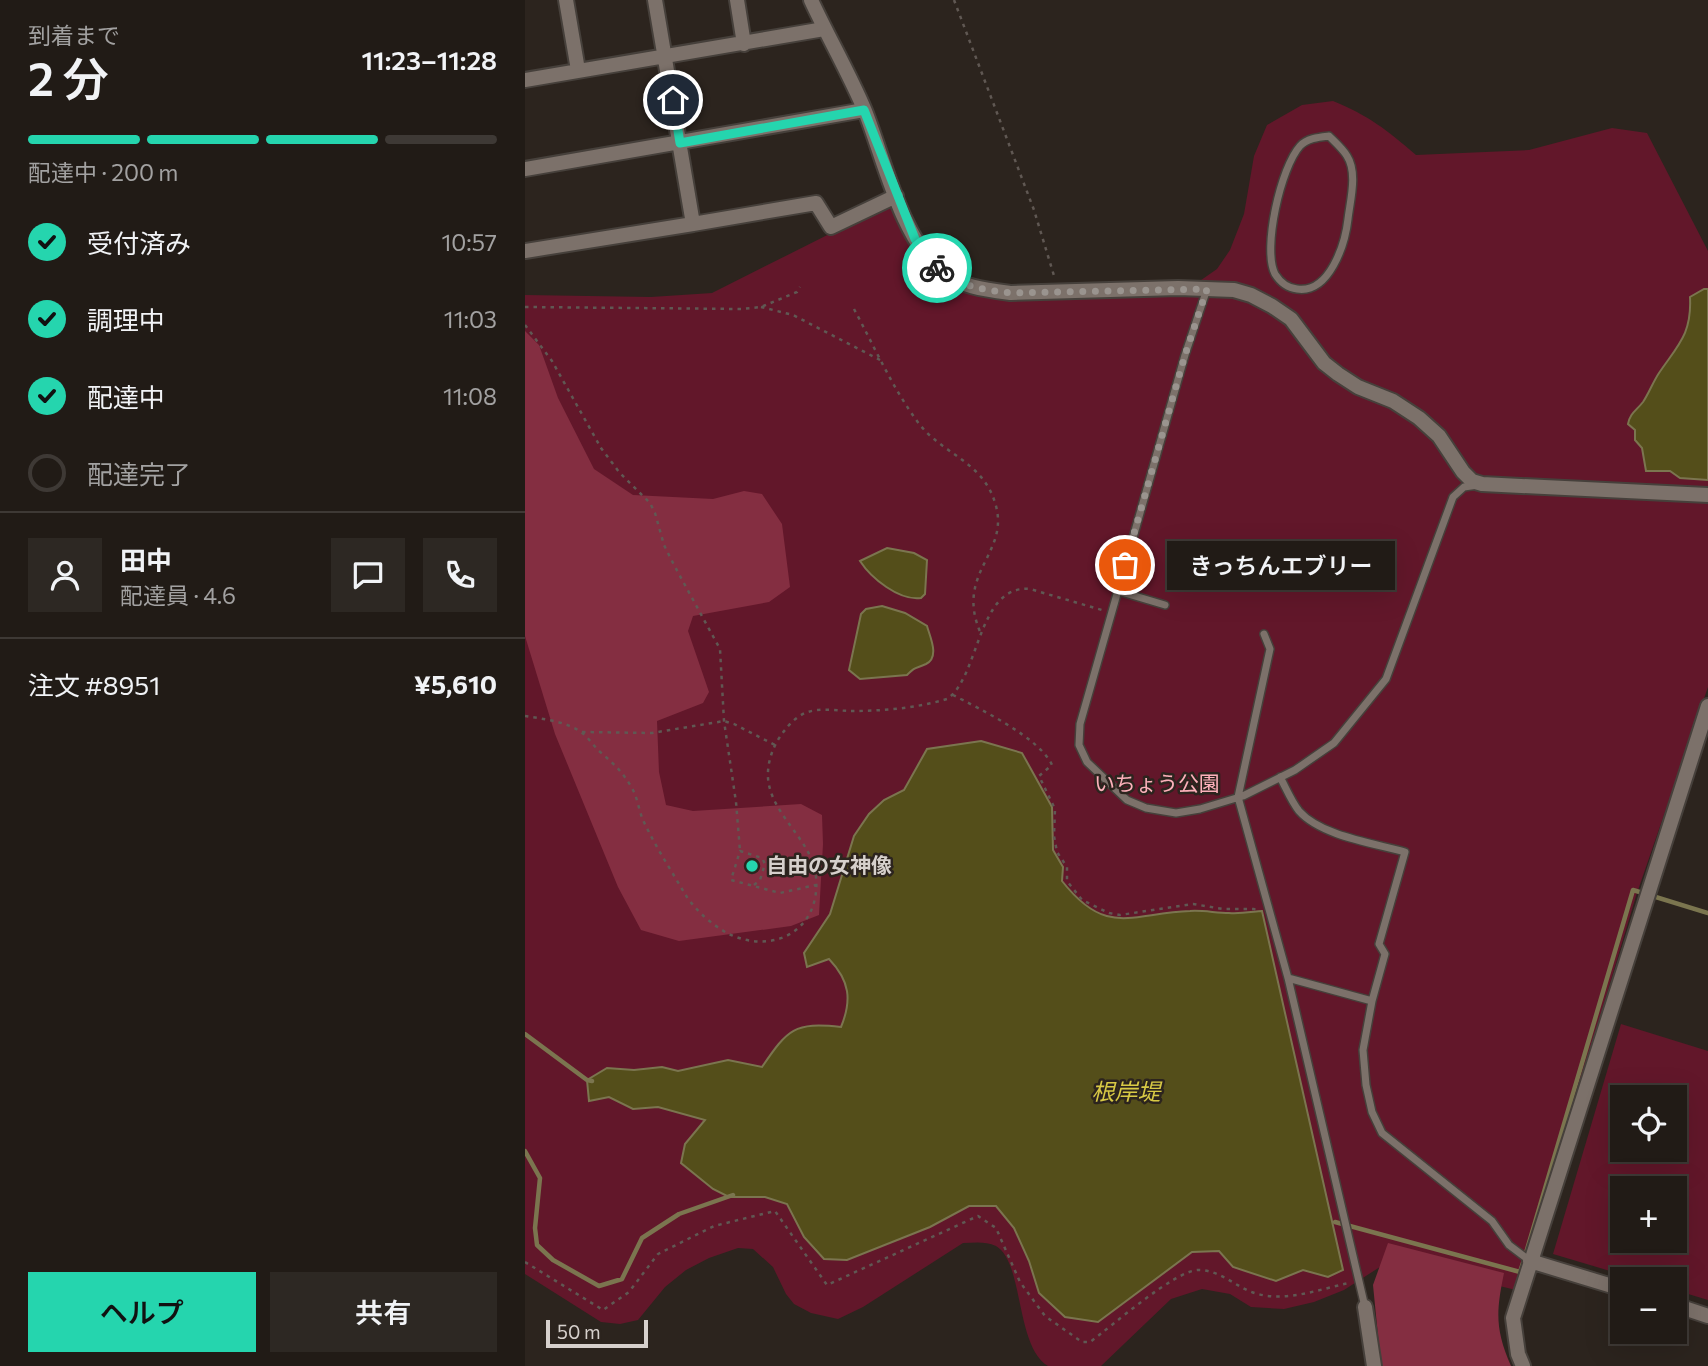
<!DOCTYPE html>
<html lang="ja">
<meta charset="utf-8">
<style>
body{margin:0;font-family:Commissioner,"Noto Sans JP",sans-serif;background:#2d2823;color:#f1f3f6;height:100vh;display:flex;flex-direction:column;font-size:26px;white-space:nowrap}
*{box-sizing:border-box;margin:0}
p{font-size:23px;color:#a2a1a1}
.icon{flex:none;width:38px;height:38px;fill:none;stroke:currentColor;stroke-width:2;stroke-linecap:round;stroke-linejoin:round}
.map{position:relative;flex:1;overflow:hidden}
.details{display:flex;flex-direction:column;background:#211b16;width:525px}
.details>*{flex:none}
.buttons{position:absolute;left:1085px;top:1085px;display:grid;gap:14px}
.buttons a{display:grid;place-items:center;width:77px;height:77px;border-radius:0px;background:#211b16;box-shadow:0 7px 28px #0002,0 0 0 2px #3e3935;font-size:35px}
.scale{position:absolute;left:21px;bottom:18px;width:102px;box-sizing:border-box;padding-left:7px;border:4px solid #d6d0cc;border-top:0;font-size:19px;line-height:24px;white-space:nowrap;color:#d6d0cc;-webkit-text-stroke:5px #2c241e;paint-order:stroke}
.pin{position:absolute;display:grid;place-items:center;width:60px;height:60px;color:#fff;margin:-30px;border:4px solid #fff;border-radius:50%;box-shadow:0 2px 7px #0007}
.courier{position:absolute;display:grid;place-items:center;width:70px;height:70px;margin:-35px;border:5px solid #25d5ae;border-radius:50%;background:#fff;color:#222;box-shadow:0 2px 9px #0007}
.bubble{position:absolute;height:49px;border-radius:0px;background:#211b16;box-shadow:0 7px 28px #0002,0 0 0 2px #3e3935;font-size:23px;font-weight:600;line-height:49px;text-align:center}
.headline em{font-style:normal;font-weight:600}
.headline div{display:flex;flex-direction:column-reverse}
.headline{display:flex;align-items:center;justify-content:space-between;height:119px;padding:0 28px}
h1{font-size:46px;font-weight:600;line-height:52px}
.bar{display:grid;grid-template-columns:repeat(4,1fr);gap:10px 7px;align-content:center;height:84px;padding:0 28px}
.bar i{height:9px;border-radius:5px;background:#3e3935}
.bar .current{background:#25d5ae}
.bar p{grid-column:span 4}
.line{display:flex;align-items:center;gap:18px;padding:0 28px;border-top:2px solid #3e3935}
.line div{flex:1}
.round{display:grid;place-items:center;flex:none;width:74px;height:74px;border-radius:0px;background:#2d2823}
ol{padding:0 28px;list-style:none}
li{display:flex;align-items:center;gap:21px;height:77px}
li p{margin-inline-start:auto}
li .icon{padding:7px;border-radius:50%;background:#25d5ae;color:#111;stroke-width:4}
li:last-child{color:#a2a1a1}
li i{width:38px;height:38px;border:4px solid #3e3935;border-radius:50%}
.action{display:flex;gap:14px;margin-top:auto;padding:14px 28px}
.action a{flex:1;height:80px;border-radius:0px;background:#25d5ae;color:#111;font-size:28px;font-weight:600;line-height:80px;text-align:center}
.action a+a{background:#2d2823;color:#f1f3f6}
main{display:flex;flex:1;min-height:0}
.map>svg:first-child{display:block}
.green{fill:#62172a;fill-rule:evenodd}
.forest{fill:#842e41}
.water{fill:#544e1a;stroke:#7b754f;stroke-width:2}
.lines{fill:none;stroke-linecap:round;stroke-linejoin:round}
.stream{stroke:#7b754f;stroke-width:4.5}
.lane-casing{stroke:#46403b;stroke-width:10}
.street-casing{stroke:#46403b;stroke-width:18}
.path{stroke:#605853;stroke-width:2.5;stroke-dasharray:3.5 5;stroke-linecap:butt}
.lane{stroke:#7c716a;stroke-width:7}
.street{stroke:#7c716a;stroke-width:14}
.done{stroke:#9a948f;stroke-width:7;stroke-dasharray:0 12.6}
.route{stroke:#25d5ae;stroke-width:9}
.poi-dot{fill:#25d5ae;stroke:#2c241e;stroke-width:2.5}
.labels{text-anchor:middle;stroke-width:5;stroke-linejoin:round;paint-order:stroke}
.park-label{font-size:21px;fill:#fdb1bb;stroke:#2c241e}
.poi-label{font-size:21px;font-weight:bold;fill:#d6d0cc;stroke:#2c241e;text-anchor:start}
.water-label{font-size:23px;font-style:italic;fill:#d8c945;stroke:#2c241e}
</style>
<main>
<section class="details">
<div class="headline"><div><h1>2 分</h1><p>到着まで</p></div><em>11:23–11:28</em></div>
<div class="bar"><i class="current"></i><i class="current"></i><i class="current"></i><i></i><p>配達中 · 200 m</p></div>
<ol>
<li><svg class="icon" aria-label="check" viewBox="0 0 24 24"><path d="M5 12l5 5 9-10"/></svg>受付済み<p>10:57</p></li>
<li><svg class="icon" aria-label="check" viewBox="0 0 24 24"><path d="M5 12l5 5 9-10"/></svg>調理中<p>11:03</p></li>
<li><svg class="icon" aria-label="check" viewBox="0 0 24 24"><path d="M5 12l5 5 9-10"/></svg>配達中<p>11:08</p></li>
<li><i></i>配達完了</li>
</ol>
<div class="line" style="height:126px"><a class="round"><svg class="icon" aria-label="person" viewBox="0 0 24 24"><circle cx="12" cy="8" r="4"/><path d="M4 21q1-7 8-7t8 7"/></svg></a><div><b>田中</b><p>配達員 · 4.6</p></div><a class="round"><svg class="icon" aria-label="chat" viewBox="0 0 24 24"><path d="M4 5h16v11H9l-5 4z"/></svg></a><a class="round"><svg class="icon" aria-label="phone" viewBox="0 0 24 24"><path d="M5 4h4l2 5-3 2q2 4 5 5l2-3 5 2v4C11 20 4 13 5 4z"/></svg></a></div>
<div class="line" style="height:91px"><div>注文 #8951</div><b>¥5,610</b></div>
<div class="action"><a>ヘルプ</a><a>共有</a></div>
</section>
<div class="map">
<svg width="1183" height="1366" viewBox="0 0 1183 1366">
<rect width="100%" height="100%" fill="#2c241e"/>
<path class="green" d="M 808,101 C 844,116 861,129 891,155 L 1004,150 L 1087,128 L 1122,133 L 1183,251 L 1183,687 L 1111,896 L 1006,1248 L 991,1290 L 875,1262 L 858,1265 L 819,1290 L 789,1302 L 759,1309 L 726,1307 L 705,1294 L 677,1289 L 646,1299 L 576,1366 L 523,1366 C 490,1346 499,1262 471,1246 C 460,1241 449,1243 438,1243 L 338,1307 L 313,1319 L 286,1313 L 269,1304 L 261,1294 L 248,1267 L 228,1249 L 213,1248 L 184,1258 L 161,1270 L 140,1287 L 113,1320 L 95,1324 L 76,1322 L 0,1274 L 0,295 L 126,297 L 187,293 L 366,203 L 430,286 L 656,294 L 692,269 L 705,250 L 719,214 L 729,156 L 742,125 L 777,105 Z
M 1096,1024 L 1183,1051 L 1183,1300 L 1150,1290 L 1150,1279 L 1112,1279 L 1028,1254 ZM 1097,1097 L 1150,1097 L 1150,1150 L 1097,1150 ZM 1097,1188 L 1150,1188 L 1150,1241 L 1097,1241 Z"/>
<path class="forest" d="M 0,331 L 14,345 L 33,398 L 69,469 L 108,495 L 188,499 L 219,491 L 237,494 L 257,524 L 265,587 L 244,602 L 168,616 L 163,631 L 184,692 L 178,703 L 132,721 L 134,772 L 141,805 L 168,811 L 276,804 L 297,815 L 298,844 L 294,915 L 266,926 L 154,941 L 116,930 L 93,887 L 30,734 L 0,636 Z
M 863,1243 L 979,1273 C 971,1312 970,1329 986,1366 L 856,1366 L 848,1285 Z"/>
<path class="water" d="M 1179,289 L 1183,289 L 1183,480 L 1155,478 L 1145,471 L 1121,471 L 1117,448 L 1110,440 L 1110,430 L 1103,424 C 1105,413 1111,411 1118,402 C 1124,393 1128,382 1134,373 C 1153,345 1167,334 1165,297 Z
M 362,548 L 389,553 L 402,560 L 400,594 L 396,598 C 374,601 346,578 335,561 Z
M 357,606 L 380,613 L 402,626 C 405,637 415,657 401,664 C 390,669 391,666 382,675 L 335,679 L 324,670 L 336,614 L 341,609 Z
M 456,741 L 497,753 L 527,807 L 528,850 L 538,867 L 537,881 C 582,938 606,913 665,911 C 678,910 691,913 704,913 C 714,914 726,912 737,911 L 818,1270 L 803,1277 L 778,1270 L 751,1281 L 708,1267 L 694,1251 L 667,1252 L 573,1322 L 540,1317 L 514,1293 L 504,1261 L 489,1228 L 471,1206 L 444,1206 L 405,1227 L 322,1260 L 299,1259 L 279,1237 L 262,1204 L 240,1197 L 204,1197 L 188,1189 L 156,1163 L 160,1144 L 180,1120 L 133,1107 L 108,1109 L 84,1097 L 64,1101 L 62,1080 L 82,1068 L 109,1070 L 137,1067 L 153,1071 L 203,1060 L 237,1067 C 263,1029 269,1022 316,1027 C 327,1000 325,981 304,959 L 282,967 L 279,953 L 305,914 L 329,836 L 344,814 L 359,800 L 379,790 L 402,749 Z"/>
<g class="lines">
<path class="stream" d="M 0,1034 L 62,1080 L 67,1081
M 0,1151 L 15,1178 L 10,1228 L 12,1245 L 28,1260 L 74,1286 L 97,1279 L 117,1238 L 154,1214 L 208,1195
M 810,1222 L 995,1272 L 999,1260
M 1001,1253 L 1108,890 L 1183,913"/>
<g class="lane-casing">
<path id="lane" d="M 804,136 C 810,142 818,149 822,156 C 833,173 825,201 823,219 C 820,245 804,294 772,289 C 763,288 755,282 750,274 C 737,249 756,167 775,146 C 782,138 795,137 804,136 Z
M 682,289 L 660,355 L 555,724 L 554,745 L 562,762 L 602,800 L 621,808 L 651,813 L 675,809 L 718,796 L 770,770 L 809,743 L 861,679 L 928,497 L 939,487 L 953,485
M 593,591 L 640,605
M 739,634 L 745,649 L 713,797 L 763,978 L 840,1307
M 755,777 C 761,788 766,801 774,811 C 796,836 848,843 880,852 L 854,944 L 860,954 L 847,1001 L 838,1050 L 841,1085 L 847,1112 L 857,1133 L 967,1221 L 984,1245 L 1005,1261
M 763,978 L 847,1001"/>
</g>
<g class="street-casing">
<path id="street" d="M 41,0 L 53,70
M 212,0 L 219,44
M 286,0 C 303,37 324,73 340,111 C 359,159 376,237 415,270 C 434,287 462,290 486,293 L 653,288 L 709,290 L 726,295 L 747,306 L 766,319 L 799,363 L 813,374 L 833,387 L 868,401 L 894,418 L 914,436 L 938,472 L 947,481 L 957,484 L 1183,495
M 0,80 L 299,29
M 0,169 L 339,110
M 168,224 L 291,203 L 306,227 L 371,196
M 0,251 L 168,224 L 130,0
M 1005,1261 L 1097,1289
M 1150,1305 L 1183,1316
M 840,1307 L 849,1366
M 998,1366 L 993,1354 L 988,1318 L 1183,706"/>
</g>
<path class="path" d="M 429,0 L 509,210 L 530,279
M 0,307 L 216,309 L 236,307 L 272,292 L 275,287
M 236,307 L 268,315 L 357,361
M 329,309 C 349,346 367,387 392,421 C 416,455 459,460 471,506 C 484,555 429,573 456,634
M 0,325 L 27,361 L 76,448 L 94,472 L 125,503 L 130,513 L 139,545 L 149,565 L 195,649 L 199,721 L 211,802 L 215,851
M 428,695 C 455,709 515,738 527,765 L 514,776 L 530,809 L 529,836 L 532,852 L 542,867 L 542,881 L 557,900 L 584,913 L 595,915 L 668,904 L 698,909 L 729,909 L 734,912
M 0,716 C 18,719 40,721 56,732 C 63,737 68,745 74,751 C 88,763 99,773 108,790 C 113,800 114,811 118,820 C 130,846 146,870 160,894 C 170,910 186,924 202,933 C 247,956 296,931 291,877 C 288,840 246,816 243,778 C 242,761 249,743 260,730 C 265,723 273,716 280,713 C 295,707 312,711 327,711 C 358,711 392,708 422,699 C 455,677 452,584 505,589 L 577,610
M 57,732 L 127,733 L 199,721 L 209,724 L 250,745
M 229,885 L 235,880 L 240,864 L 237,858 L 215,851 L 206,880 L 255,893 L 291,885
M 0,1262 L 78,1310 L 104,1292 L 133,1254 L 189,1226 L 250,1211 L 302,1285 L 453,1216 L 471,1228 L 495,1282 L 520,1316 L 557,1342 L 565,1342 C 587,1326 649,1271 673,1270 C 697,1270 712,1289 733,1294 C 762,1302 795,1289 824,1283"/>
<use href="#lane" class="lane"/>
<use href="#street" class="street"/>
</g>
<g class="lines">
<path class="done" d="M 412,268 C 432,286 460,290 486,293 L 682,289 L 660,355 L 600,565"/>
<path class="route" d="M 148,100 L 155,143 L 339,110 L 390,239 L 412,268"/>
</g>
<circle class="poi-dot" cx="227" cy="866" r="7"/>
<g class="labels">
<g class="park-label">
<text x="632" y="791">いちょう公園</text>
</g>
<g class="poi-label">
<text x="241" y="873">自由の女神像</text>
</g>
<g class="water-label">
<text x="601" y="1100">根岸堤</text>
</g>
</g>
</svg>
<div class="buttons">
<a><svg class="icon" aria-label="locate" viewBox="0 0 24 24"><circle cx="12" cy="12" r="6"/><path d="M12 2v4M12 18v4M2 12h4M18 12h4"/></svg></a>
<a>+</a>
<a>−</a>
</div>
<div class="scale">50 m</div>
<div class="pin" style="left:600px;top:565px;background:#ea580c"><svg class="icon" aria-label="bag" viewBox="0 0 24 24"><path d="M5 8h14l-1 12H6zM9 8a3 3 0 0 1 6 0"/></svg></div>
<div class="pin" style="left:148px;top:100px;background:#1f2937"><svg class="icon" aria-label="home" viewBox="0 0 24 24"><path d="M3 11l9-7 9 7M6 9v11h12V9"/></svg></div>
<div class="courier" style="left:412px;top:268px"><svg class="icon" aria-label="bike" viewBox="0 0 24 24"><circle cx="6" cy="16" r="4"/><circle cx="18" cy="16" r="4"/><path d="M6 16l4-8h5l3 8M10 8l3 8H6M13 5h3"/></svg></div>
<div class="bubble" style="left:642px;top:541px;width:228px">きっちんエブリー</div>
</div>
</main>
